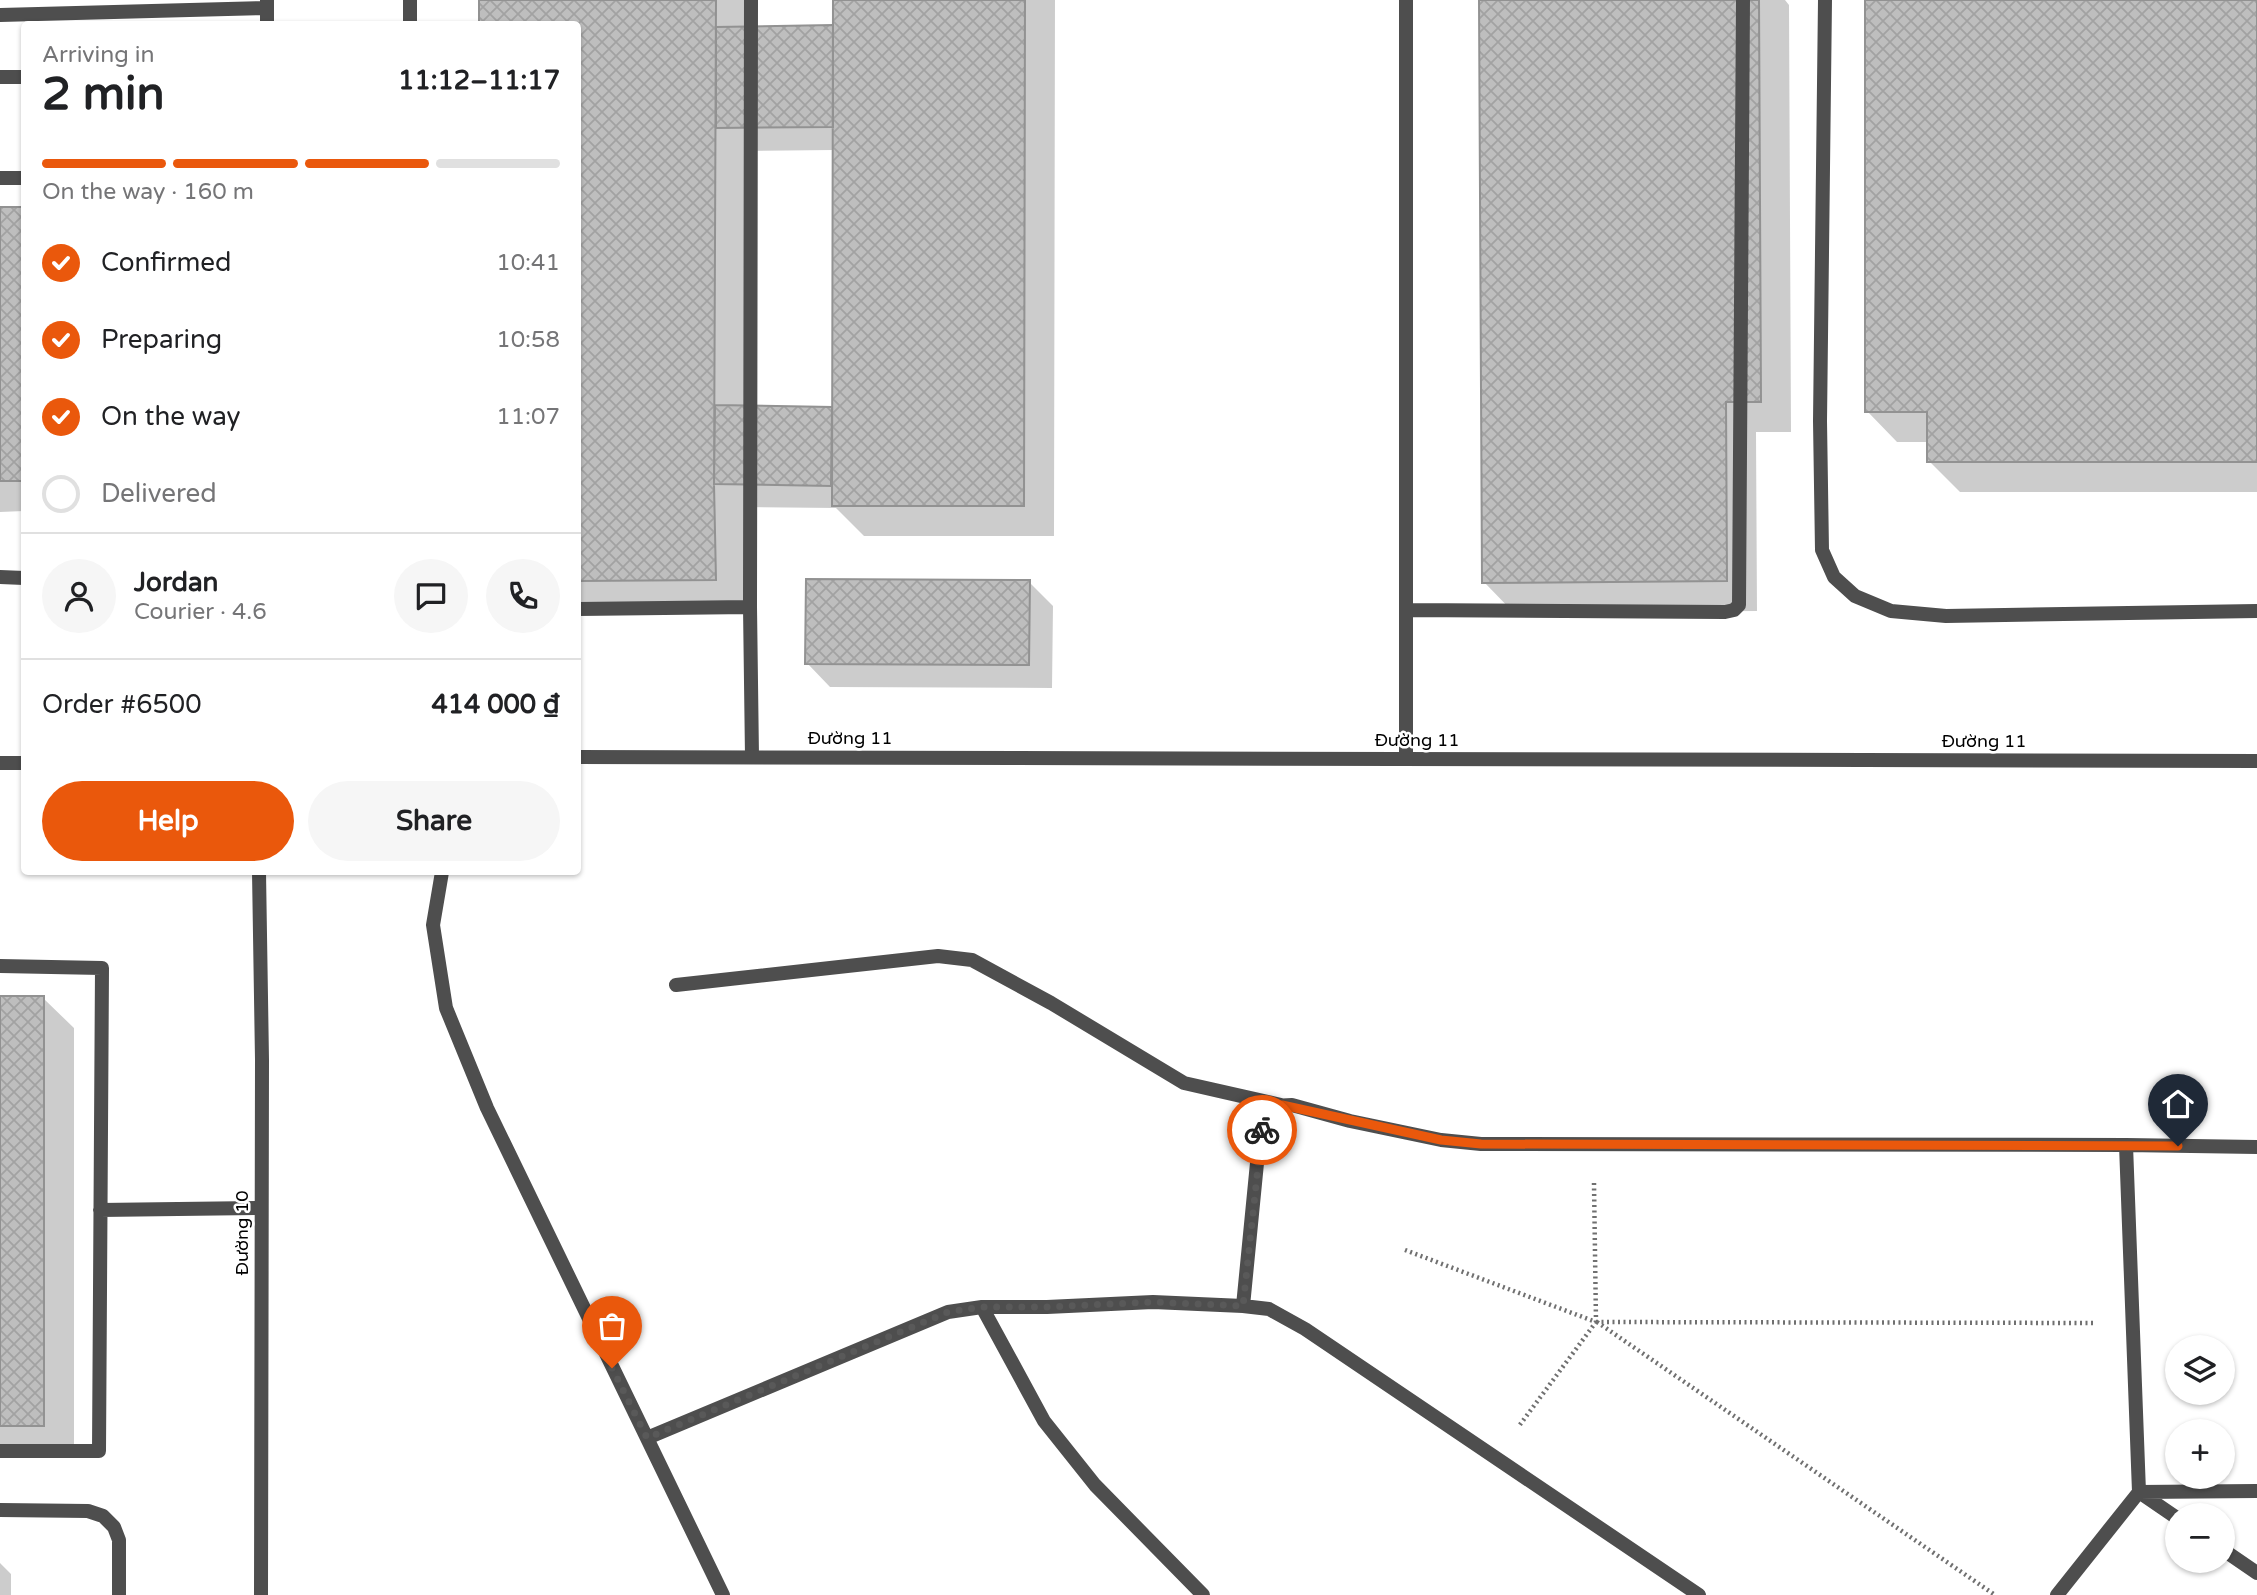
<!DOCTYPE html>
<meta charset="utf-8">
<style>
body{margin:0;font-family:"Varela Round",sans-serif;background:#f6f6f6;color:#202124;height:100vh;display:flex;flex-direction:column;font-size:26px;white-space:nowrap}
*{box-sizing:border-box;margin:0}
p{font-size:23px;color:#757577}
.icon{flex:none;width:38px;height:38px;fill:none;stroke:currentColor;stroke-width:2;stroke-linecap:round;stroke-linejoin:round}
.map{position:relative;flex:1;overflow:hidden}
.details{position:absolute;left:21px;top:21px;width:560px;height:854px;display:flex;flex-direction:column;background:#fff;border-radius:7px;box-shadow:0 2px 5px #0004}
.details>*{flex:none}
.fabs{position:absolute;left:2165px;top:1335px;display:grid;gap:14px}
.fabs a{display:grid;place-items:center;width:70px;height:70px;border-radius:50%;background:#fff;box-shadow:0 2px 5px #0004;font-size:35px}
.pin{position:absolute;display:grid;place-items:center;width:60px;height:60px;color:#fff;margin:-72px -30px;border-radius:50% 50% 50% 0;rotate:-45deg;box-shadow:0 0 7px #0007}
.pin .icon{rotate:45deg}
.courier{position:absolute;display:grid;place-items:center;width:70px;height:70px;margin:-35px;border:5px solid #ea580c;border-radius:50%;background:#fff;color:#222;box-shadow:0 2px 9px #0007}
.head em{font-style:normal;font-weight:800}
.head div{display:flex;flex-direction:column-reverse}
.head{display:flex;align-items:center;justify-content:space-between;height:119px;padding:0 21px}
h1{font-size:46px;font-weight:800;line-height:52px}
.bar{display:grid;grid-template-columns:repeat(4,1fr);gap:10px 7px;align-content:center;height:84px;padding:0 21px}
.bar i{height:9px;border-radius:5px;background:#e0e0e0}
.bar .current{background:#ea580c}
.bar p{grid-column:span 4}
.line{display:flex;align-items:center;gap:18px;padding:0 21px;border-top:2px solid #e0e0e0}
.line div{flex:1}
.round{display:grid;place-items:center;flex:none;width:74px;height:74px;border-radius:37px;background:#f6f6f6}
ol{padding:0 21px;list-style:none}
li{display:flex;align-items:center;gap:21px;height:77px}
li p{margin-inline-start:auto}
li .icon{padding:7px;border-radius:50%;background:#ea580c;color:#fff;stroke-width:4}
li:last-child{color:#757577}
li i{width:38px;height:38px;border:4px solid #e0e0e0;border-radius:50%}
.button{display:flex;gap:14px;margin-top:auto;padding:14px 21px}
.button a{flex:1;height:80px;border-radius:42px;background:#ea580c;color:#fff;font-size:28px;font-weight:800;line-height:80px;text-align:center}
.button a+a{background:#f6f6f6;color:#202124}
.map>svg:first-child{display:block}
.shadow{fill:#0003;fill-rule:evenodd}
.building{fill:url(#building-cross-hatch);stroke:#929292;stroke-width:2}
.lines{fill:none;stroke-linecap:round;stroke-linejoin:round}
.path{stroke:#707070;stroke-width:4.5;stroke-dasharray:2 3.5;stroke-linecap:butt}
.service{stroke:#4e4e4e;stroke-width:14}
.minor{stroke:#4e4e4e;stroke-width:14}
.tertiary{stroke:#4e4e4e;stroke-width:14}
.done{stroke:#595959;stroke-width:7;stroke-dasharray:0 12.6}
.route{stroke:#ea580c;stroke-width:9}
.labels{text-anchor:middle;stroke-width:5;stroke-linejoin:round;paint-order:stroke}
.street-label{font-size:18px;fill:#000;stroke:#fff}
</style>
<div class="map">
<svg width="2257" height="1595" viewBox="0 0 2257 1595">
<defs>
<pattern id="building-cross-hatch" width="8" height="8" patternUnits="userSpaceOnUse" patternTransform="scale(1.75)"><rect width="8" height="8" fill="#bebebe"/><path d="M0 0l8 8M0 8l8-8" fill="none" stroke="#a2a2a2"/></pattern>
</defs>
<rect width="100%" height="100%" fill="#fff"/>
<path class="shadow" d="M 481,0 L 745,0 L 745,28 L 834,27 L 834,0 L 1055,0 L 1054,536 L 864,536 L 836,508 L 744,507 L 746,610 L 578,611 L 578,24 L 481,24 ZM 834,150 L 833,409 L 744,407 L 745,151 Z
M 1481,0 L 1785,0 L 1789,5 L 1791,432 L 1756,432 L 1757,611 L 1514,613 L 1484,582 Z
M 1867,0 L 2257,0 L 2257,492 L 1960,492 L 1929,461 L 1929,442 L 1897,442 L 1867,411 Z
M 0,209 L 24,209 L 24,511 L 0,512 Z
M 1029,582 L 1053,606 L 1052,688 L 830,687 L 807,663 Z
M 0,998 L 43,998 L 74,1028 L 74,1456 L 0,1457 Z
M 0,1563 L 11,1574 L 11,1595 L 0,1595 Z"/>
<path class="building" d="M 479,0 L 716,0 L 714,484 L 716,580 L 578,581 L 578,24 L 479,24 Z
M 833,0 L 1025,0 L 1024,506 L 832,506 Z
M 1479,0 L 1759,0 L 1761,402 L 1726,402 L 1727,581 L 1482,583 Z
M 1865,0 L 2257,0 L 2257,462 L 1927,462 L 1927,412 L 1865,412 Z
M 833,25 L 833,127 L 716,128 L 716,27 Z
M 0,207 L 24,207 L 24,481 L 0,481 Z
M 715,405 L 832,407 L 831,486 L 714,484 Z
M 806,579 L 1030,580 L 1029,665 L 805,664 Z
M 0,996 L 44,996 L 44,1426 L 0,1426 Z"/>
<g class="lines">
<path class="path" d="M 1594,1183 L 1596,1322
M 1405,1250 L 1596,1322 L 1519,1426
M 1596,1322 L 2094,1323
M 1597,1322 L 1995,1595"/>
<path class="service" d="M 410,0 L 410,24
M 1825,0 L 1820,421 L 1822,550 L 1834,577 L 1855,596 L 1891,611 L 1946,616 L 2257,611
M 0,178 L 24,178
M 0,577 L 24,578
M 750,607 L 752,757
M 578,609 L 750,607 L 751,0
M 1406,610 L 1725,612 L 1734,610 L 1739,605 L 1743,0
M 1406,759 L 1406,0
M 0,966 L 102,968 L 99,1451 L 0,1451
M 100,1210 L 261,1208
M 0,1510 L 88,1511 L 103,1516 L 114,1527 L 119,1540 L 119,1595"/>
<path class="minor" d="M 578,757 L 2257,761
M 0,763 L 24,763
M 442,872 L 433,925 L 446,1008 L 487,1108 L 723,1595
M 676,985 L 938,956 L 972,960 L 1051,1003 L 1184,1083 L 1281,1105
M 2126,1145 L 2257,1147
M 1243,1306 L 1257,1163 L 1265,1114 L 1273,1106 L 1292,1105 L 1350,1121 L 1441,1140 L 1481,1144 L 2126,1145 L 2139,1492 L 2177,1518
M 982,1307 L 1044,1421 L 1095,1485 L 1203,1595
M 647,1438 L 948,1312 L 982,1307 L 1047,1307 L 1153,1302 L 1243,1306 L 1269,1309 L 1305,1329 L 1699,1595
M 2222,1549 L 2257,1573
M 2057,1595 L 2139,1492 L 2257,1491"/>
<path class="tertiary" d="M 267,1 L 267,24
M 0,15 L 267,8
M 0,77 L 24,77
M 259,872 L 262,1060 L 261,1595"/>
</g>
<g class="lines">
<path class="done" d="M 612,1368 L 647,1438 L 948,1312 L 982,1307 L 1047,1307 L 1153,1302 L 1243,1306 L 1262,1130"/>
<path class="route" d="M 1262,1130 C 1264,1114 1266,1108 1282,1105 L 1441,1140 L 1481,1144 L 2178,1146"/>
</g>
<g class="labels">
<g class="street-label">
<text x="850" y="744">Đường 11</text>
<text x="1417" y="746">Đường 11</text>
<text x="1984" y="747">Đường 11</text>
<text transform="translate(242 1233) rotate(-90)" y="6">Đường 10</text>
</g>
</g>
</svg>
<div class="fabs">
<a><svg class="icon" aria-label="layers" viewBox="0 0 24 24"><path d="M12 4l9 5-9 5-9-5zM3 14l9 5 9-5"/></svg></a>
<a>+</a>
<a>−</a>
</div>
<div class="pin" style="left:612px;top:1368px;background:#ea580c"><svg class="icon" aria-label="bag" viewBox="0 0 24 24"><path d="M5 8h14l-1 12H6zM9 8a3 3 0 0 1 6 0"/></svg></div>
<div class="pin" style="left:2178px;top:1146px;background:#1f2937"><svg class="icon" aria-label="home" viewBox="0 0 24 24"><path d="M3 11l9-7 9 7M6 9v11h12V9"/></svg></div>
<div class="courier" style="left:1262px;top:1130px"><svg class="icon" aria-label="bike" viewBox="0 0 24 24"><circle cx="6" cy="16" r="4"/><circle cx="18" cy="16" r="4"/><path d="M6 16l4-8h5l3 8M10 8l3 8H6M13 5h3"/></svg></div>
<section class="details">
<div class="head"><div><h1>2 min</h1><p>Arriving in</p></div><em>11:12–11:17</em></div>
<div class="bar"><i class="current"></i><i class="current"></i><i class="current"></i><i></i><p>On the way · 160 m</p></div>
<ol>
<li><svg class="icon" aria-label="check" viewBox="0 0 24 24"><path d="M5 12l5 5 9-10"/></svg>Confirmed<p>10:41</p></li>
<li><svg class="icon" aria-label="check" viewBox="0 0 24 24"><path d="M5 12l5 5 9-10"/></svg>Preparing<p>10:58</p></li>
<li><svg class="icon" aria-label="check" viewBox="0 0 24 24"><path d="M5 12l5 5 9-10"/></svg>On the way<p>11:07</p></li>
<li><i></i>Delivered</li>
</ol>
<div class="line" style="height:126px"><a class="round"><svg class="icon" aria-label="person" viewBox="0 0 24 24"><circle cx="12" cy="8" r="4"/><path d="M4 21q1-7 8-7t8 7"/></svg></a><div><b>Jordan</b><p>Courier · 4.6</p></div><a class="round"><svg class="icon" aria-label="chat" viewBox="0 0 24 24"><path d="M4 5h16v11H9l-5 4z"/></svg></a><a class="round"><svg class="icon" aria-label="phone" viewBox="0 0 24 24"><path d="M5 4h4l2 5-3 2q2 4 5 5l2-3 5 2v4C11 20 4 13 5 4z"/></svg></a></div>
<div class="line" style="height:91px"><div>Order #6500</div><b>414 000 ₫</b></div>
<div class="button"><a>Help</a><a>Share</a></div>
</section>
</div>
